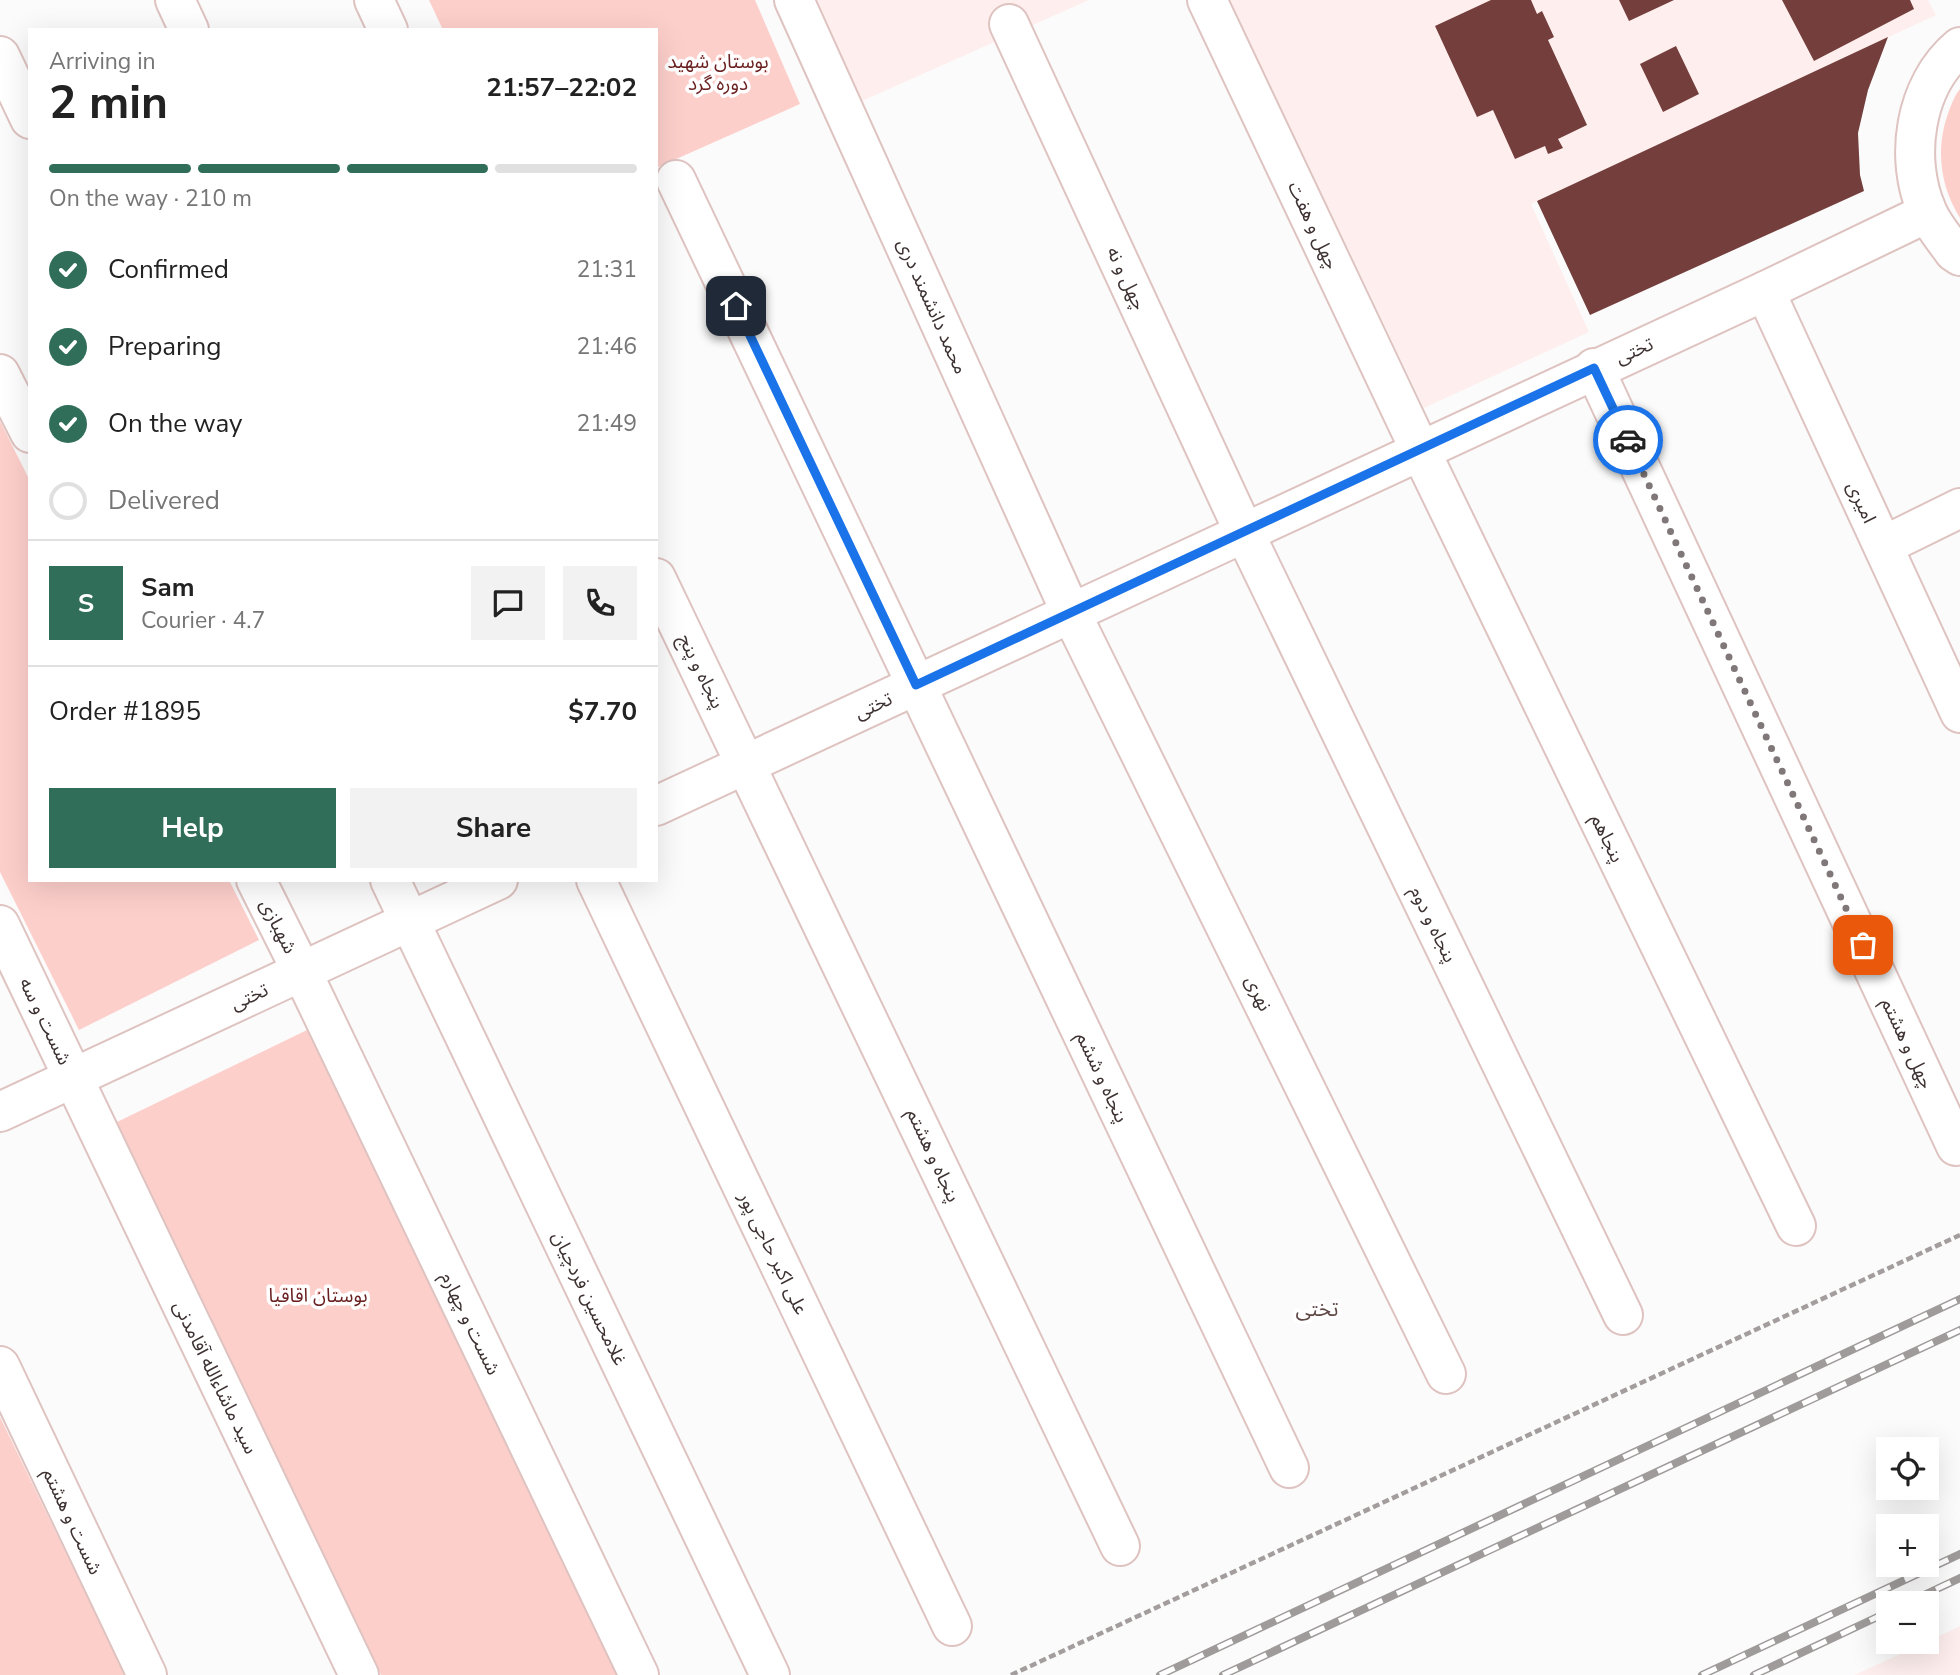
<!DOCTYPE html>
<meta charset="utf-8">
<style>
body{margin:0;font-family:"Nunito Sans","Noto Sans Arabic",sans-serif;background:#f2f2f2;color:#222;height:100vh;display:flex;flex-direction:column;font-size:26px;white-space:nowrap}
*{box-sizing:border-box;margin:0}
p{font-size:23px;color:#767676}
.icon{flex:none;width:38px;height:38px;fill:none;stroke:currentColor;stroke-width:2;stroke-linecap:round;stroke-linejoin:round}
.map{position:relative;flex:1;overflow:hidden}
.side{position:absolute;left:28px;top:28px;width:630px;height:854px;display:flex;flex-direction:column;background:#fff;border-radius:0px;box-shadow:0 7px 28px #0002}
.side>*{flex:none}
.fabs{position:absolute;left:1876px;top:1437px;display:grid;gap:14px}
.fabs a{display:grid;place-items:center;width:63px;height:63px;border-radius:0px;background:#fff;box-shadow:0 7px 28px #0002;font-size:35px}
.pin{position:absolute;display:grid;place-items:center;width:60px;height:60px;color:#fff;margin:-30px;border-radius:14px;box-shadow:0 4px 10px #0006}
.courier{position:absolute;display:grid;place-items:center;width:70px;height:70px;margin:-35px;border:5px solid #1a73e8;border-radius:50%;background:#fff;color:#222;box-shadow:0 2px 9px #0007}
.summary em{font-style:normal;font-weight:700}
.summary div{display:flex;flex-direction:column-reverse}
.summary{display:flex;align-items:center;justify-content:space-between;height:119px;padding:0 21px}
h1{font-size:46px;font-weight:700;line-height:52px}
.bar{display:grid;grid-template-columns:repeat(4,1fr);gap:10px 7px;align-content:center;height:84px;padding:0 21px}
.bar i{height:9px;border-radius:5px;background:#e0e0e0}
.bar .active{background:#316e59}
.bar p{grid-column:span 4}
.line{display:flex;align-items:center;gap:18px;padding:0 21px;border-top:2px solid #e0e0e0}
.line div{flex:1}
.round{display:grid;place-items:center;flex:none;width:74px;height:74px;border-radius:0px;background:#f2f2f2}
ol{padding:0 21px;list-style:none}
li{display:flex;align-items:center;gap:21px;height:77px}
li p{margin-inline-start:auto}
li .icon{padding:7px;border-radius:50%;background:#316e59;color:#fff;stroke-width:4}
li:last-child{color:#767676}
li i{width:38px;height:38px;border:4px solid #e0e0e0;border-radius:50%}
.cta{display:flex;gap:14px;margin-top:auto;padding:14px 21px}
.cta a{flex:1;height:80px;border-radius:0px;background:#316e59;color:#fff;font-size:28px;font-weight:700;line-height:80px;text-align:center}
.cta a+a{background:#f2f2f2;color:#222}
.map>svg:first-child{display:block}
.built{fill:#feefee}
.green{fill:#fdcfcb}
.building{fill:#733e3b}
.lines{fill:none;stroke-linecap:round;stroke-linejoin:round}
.minor-casing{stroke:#dec3c0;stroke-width:42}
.major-casing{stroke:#dec3c0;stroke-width:42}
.path{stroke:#a39e9d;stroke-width:4.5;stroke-dasharray:7 3.5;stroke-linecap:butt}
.minor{stroke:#fff;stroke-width:38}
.major{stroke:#fff;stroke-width:38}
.rail-casing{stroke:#a09b9b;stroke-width:8}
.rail{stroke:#fff;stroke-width:5;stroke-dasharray:16;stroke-linecap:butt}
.done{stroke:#807878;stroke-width:7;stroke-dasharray:0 12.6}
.route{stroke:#1a73e8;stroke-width:9}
.labels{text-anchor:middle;stroke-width:7;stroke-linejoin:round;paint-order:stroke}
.park-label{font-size:19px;fill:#6a2020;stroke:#fff}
.street-label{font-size:19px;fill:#3d3231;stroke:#fff}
.neighbourhood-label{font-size:21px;fill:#604947;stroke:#fff}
</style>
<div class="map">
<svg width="1960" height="1675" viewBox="0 0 1960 1675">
<rect width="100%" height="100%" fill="#fbfbfb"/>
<path class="built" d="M 817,0 L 1089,0 L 862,101 Z
M 1230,0 L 1928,0 L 1936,15 L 1531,204 L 1589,332 L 1424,408 Z
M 1960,1626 L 1960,1675 L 1854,1675 L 1927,1642 Z"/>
<path class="green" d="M 429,0 L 755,0 L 800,104 L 656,168 L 656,30 L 443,30 Z
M 1960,89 L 1960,218 C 1939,184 1935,146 1950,108 C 1953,101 1955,95 1960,89 Z
M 0,421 L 30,481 L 30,880 L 229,880 L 259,940 L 79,1030 L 0,872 Z
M 309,1029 L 617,1675 L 381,1675 L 117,1122 Z
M 0,1417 L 125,1675 L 0,1675 Z"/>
<path class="building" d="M 1491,0 L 1531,0 L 1537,14 L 1542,11 L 1554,37 L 1548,40 L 1587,125 L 1558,139 L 1563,148 L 1548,154 L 1545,146 L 1515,159 L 1493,110 L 1477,117 L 1435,26 Z
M 1619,0 L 1674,0 L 1629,21 Z
M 1782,0 L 1910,0 L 1914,9 L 1814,61 Z
M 1888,37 L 1868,90 L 1858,133 L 1860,175 L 1864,191 L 1590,315 L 1537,201 Z
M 1676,46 L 1699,94 L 1663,112 L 1640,64 Z"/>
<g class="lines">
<g class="minor-casing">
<path id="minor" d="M 175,0 L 189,30
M 374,0 L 388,30
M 794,0 L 1071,613 L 1446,1374
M 1207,0 L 1420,450 L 1796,1226
M 1009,24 L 1244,532 L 1623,1315
M 0,56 L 30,119
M 676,180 L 1289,1468
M 1765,291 L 1960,713
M 1594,368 L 1956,1146
M 0,374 L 30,433
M 1883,546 L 1960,508
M 656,578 L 1120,1546
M 256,880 L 302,972 L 639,1675
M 390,880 L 770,1675
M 596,880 L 952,1626
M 0,925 L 359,1675
M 0,1366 L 147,1675"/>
</g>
<g class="major-casing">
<path id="major" d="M 1960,47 C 1914,85 1904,159 1927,211 C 1933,226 1945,239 1954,252 L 1960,256
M 656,806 L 1765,291 L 1927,213
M 0,1112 L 498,880"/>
</g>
<path class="path" d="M 1011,1675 L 1960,1235"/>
<use href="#minor" class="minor"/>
<use href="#major" class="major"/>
<g class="rail-casing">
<path id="rail" d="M 1907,1603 L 1960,1578
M 1160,1675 L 1960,1299
M 1223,1675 L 1960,1330
M 1702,1675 L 1960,1554
M 1754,1675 L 1888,1612"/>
</g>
<use href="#rail" class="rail"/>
</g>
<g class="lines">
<path class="done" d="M 1628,440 L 1863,945"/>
<path class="route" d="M 736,306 L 916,685 L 1594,368 L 1628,440"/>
</g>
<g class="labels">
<g class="park-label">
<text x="718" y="68">بوستان شهید<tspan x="718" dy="22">دوره گرد</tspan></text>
<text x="318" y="1302">بوستان اقاقیا</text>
</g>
<g class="street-label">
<text transform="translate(1314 225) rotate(65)" y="7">چهل و هفت</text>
<text transform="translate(1127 278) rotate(65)" y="7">چهل و نه</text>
<text transform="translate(933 306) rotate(66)" y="7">محمد دانشمند دری</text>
<text transform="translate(1634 350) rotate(-24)" y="7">تختی</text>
<text transform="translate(1862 502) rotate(65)" y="7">امیری</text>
<text transform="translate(702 671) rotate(64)" y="7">پنجاه و پنج</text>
<text transform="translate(873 705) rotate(-25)" y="7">تختی</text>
<text transform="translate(1608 838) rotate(64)" y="7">پنجاهم</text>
<text transform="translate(1434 924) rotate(64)" y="7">پنجاه و دوم</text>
<text transform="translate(279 926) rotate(63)" y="7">شهبازی</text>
<text transform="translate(1259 993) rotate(64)" y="7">نهری</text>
<text transform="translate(249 996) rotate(-25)" y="7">تختی</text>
<text transform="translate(46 1021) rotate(64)" y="7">شست و سه</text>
<text transform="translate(1908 1043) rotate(65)" y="7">چهل و هشتم</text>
<text transform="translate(1103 1077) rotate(65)" y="7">پنجاه و ششم</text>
<text transform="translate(934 1155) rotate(65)" y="7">پنجاه و هشتم</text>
<text transform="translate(774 1253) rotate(64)" y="7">علی اکبر حاجی پور</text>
<text transform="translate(590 1298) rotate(64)" y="7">غلامحسین فردچیان</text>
<text transform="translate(471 1323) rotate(64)" y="7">شست و چهارم</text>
<text transform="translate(216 1377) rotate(64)" y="7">سید ماشاءالله آقامدنی</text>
<text transform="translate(73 1521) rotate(65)" y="7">شست و هشتم</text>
</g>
<g class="neighbourhood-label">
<text x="1317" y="1316">تختی</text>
</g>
</g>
</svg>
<div class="fabs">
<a><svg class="icon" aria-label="locate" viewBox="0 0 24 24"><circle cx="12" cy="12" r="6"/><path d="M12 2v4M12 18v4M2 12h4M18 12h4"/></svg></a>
<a>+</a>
<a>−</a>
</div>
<div class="pin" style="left:1863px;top:945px;background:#ea580c"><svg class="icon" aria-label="bag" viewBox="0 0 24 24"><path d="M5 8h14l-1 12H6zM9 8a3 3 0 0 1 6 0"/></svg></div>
<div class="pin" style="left:736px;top:306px;background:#1f2937"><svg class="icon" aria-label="home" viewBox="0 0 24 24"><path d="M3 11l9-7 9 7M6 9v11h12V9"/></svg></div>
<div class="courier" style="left:1628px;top:440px"><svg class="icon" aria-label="car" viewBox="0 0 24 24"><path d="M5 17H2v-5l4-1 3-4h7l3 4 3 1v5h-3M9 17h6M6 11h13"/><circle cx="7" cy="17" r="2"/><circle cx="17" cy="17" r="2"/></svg></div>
<section class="side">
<div class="summary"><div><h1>2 min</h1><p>Arriving in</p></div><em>21:57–22:02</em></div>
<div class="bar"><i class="active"></i><i class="active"></i><i class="active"></i><i></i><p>On the way · 210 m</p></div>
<ol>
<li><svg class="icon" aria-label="check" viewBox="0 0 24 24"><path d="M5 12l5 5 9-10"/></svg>Confirmed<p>21:31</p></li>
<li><svg class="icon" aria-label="check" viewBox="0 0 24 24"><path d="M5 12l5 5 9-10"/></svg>Preparing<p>21:46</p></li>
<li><svg class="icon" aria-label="check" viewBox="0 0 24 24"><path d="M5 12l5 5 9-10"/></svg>On the way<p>21:49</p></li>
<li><i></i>Delivered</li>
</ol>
<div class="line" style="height:126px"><b class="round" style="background:#316e59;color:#fff">S</b><div><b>Sam</b><p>Courier · 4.7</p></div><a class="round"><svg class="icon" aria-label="chat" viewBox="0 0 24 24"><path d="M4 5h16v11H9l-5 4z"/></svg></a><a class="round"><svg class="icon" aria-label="phone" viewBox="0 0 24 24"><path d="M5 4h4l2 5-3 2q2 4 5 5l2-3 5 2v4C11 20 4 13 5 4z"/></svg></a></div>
<div class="line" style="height:91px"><div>Order #1895</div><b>$7.70</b></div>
<div class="cta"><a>Help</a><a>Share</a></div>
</section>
</div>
